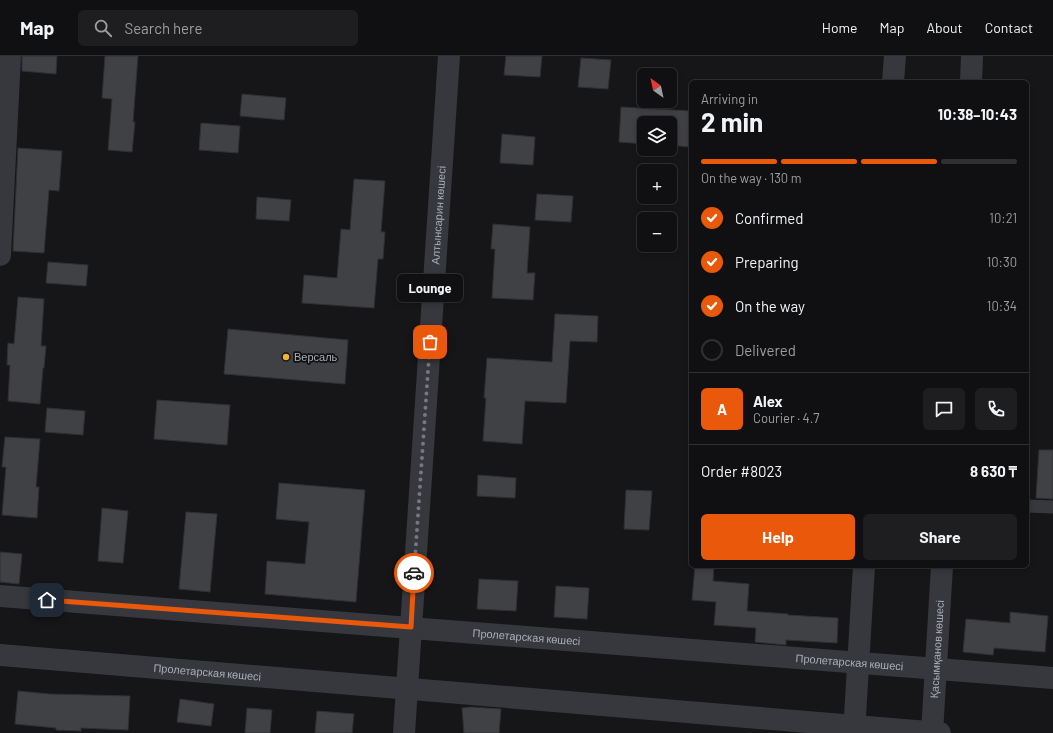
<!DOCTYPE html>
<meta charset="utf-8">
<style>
body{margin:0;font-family:Barlow,sans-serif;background:#1e1e20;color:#f1f3f6;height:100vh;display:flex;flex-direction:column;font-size:15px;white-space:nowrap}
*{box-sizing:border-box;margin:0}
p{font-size:13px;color:#9c9d9f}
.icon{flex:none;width:22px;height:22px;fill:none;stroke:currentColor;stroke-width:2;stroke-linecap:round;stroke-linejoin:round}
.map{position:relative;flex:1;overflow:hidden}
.side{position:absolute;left:689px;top:24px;width:340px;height:488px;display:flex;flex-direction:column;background:#101012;border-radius:6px;box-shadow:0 2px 6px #0003,0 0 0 1px #303032}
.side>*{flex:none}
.needle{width:26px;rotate:327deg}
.buttons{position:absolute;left:637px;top:12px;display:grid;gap:8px}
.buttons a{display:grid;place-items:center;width:40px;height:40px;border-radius:6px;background:#101012;box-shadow:0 2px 6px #0003,0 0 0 1px #303032;font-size:20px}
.pin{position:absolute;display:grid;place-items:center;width:34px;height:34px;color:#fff;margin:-17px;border-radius:8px;box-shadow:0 2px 6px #0006}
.courier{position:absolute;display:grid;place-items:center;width:40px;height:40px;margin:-20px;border:3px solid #ea580c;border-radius:50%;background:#fff;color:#222;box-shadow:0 1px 5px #0007}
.bubble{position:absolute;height:28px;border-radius:6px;background:#101012;box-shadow:0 2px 6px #0003,0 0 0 1px #303032;font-size:13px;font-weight:700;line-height:28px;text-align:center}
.overview em{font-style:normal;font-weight:700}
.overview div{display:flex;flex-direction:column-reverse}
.overview{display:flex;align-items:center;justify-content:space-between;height:68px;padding:0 12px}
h1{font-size:26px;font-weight:700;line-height:30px}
.bar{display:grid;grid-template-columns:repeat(4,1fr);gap:6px 4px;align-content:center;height:48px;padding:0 12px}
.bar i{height:5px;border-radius:3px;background:#303032}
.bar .active{background:#ea580c}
.bar p{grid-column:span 4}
.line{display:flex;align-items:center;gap:10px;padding:0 12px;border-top:1px solid #303032}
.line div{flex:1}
.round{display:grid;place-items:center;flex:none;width:42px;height:42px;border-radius:6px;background:#1e1e20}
ol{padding:0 12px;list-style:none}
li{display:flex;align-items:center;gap:12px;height:44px}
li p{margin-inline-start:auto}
li .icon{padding:4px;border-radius:50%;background:#ea580c;color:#fff;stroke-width:4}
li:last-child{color:#9c9d9f}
li i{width:22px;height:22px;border:2px solid #303032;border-radius:50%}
.primary-button{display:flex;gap:8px;margin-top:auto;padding:8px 12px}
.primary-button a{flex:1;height:46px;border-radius:6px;background:#ea580c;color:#fff;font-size:16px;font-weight:700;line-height:46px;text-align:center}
.primary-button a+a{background:#1e1e20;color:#f1f3f6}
header{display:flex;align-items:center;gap:24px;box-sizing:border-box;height:56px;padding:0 20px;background:#101012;border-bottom:1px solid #303032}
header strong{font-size:19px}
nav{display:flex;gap:22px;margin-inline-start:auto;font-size:14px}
.search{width:280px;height:36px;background:#1e1e20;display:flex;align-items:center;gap:10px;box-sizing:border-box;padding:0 14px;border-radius:6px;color:#9c9d9f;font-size:15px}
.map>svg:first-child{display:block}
.building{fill:#404145;stroke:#303034}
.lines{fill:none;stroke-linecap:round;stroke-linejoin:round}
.service{stroke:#37383d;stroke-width:13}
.minor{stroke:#37383d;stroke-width:22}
.tertiary{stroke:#37383d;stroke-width:22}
.done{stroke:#757880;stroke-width:4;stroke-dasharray:0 7.2}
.route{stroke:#ea580c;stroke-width:5}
.poi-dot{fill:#f2b134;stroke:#111113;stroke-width:1.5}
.labels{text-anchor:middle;stroke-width:3.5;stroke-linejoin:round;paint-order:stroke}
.street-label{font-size:11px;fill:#a8adb8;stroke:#111113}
.poi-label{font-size:11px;fill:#a8adb8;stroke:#111113;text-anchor:start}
</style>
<header>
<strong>Map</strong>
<div class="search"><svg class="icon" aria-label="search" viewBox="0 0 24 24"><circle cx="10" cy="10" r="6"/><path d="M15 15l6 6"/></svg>Search here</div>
<nav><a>Home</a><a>Map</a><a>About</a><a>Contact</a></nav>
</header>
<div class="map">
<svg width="1053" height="677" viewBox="0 0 1053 677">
<rect width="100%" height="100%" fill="#161618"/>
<path class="building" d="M 22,0 L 57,0 L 56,18 L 22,15 Z
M 105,0 L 138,0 L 133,66 L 135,66 L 132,96 L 108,94 L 112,43 L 102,42 Z
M 506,0 L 542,0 L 540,21 L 504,19 Z
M 581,2 L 611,4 L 608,33 L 578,31 Z
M 242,38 L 286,42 L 284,64 L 240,60 Z
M 621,51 L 691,55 L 689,91 L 670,89 L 670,67 L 644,67 L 644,88 L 619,86 Z
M 201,67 L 240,70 L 238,97 L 199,94 Z
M 502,78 L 535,81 L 533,109 L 500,107 Z
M 18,92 L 62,95 L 59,135 L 49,134 L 44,197 L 13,195 Z
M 354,123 L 385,125 L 381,176 L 385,176 L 383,203 L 378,203 L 374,252 L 302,247 L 304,219 L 337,222 L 341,173 L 350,174 Z
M 537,138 L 573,140 L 571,166 L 535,164 Z
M 257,141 L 291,144 L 289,165 L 256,163 Z
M 493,168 L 530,171 L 527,217 L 535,217 L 533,244 L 492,242 L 495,193 L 491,193 Z
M 48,206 L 88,209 L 86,230 L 46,227 Z
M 18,241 L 44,243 L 41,290 L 46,290 L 44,312 L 43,312 L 40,348 L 8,345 L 10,309 L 7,309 L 8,287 L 14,288 Z
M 555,258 L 598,260 L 597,286 L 570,285 L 566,347 L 525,345 L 522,388 L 483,385 L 486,342 L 484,342 L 487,302 L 552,306 Z
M 228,273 L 348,284 L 345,328 L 224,318 Z
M 157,344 L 230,349 L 227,389 L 154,383 Z
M 47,352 L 85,355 L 83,379 L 45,376 Z
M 5,381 L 40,383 L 36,431 L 39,431 L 37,462 L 2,459 L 6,411 L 2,411 Z
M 1039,394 L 1053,394 L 1053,443 L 1036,442 Z
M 478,419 L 516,422 L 515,442 L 477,440 Z
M 279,427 L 365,434 L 356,546 L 265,538 L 267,505 L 305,508 L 309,466 L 276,463 Z
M 626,434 L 652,435 L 649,474 L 624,473 Z
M 102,452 L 128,455 L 123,507 L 98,505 Z
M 186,456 L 217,458 L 210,536 L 179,533 Z
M 0,496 L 22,498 L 19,528 L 0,526 Z
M 695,510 L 714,510 L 713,525 L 749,528 L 747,555 L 788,558 L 788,559 L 838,562 L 837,587 L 786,584 L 786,589 L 755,586 L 756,572 L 714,569 L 716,546 L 692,544 Z
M 479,523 L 518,525 L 516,555 L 477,553 Z
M 556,530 L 589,532 L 587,563 L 554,561 Z
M 1010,556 L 1048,560 L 1045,596 L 994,592 L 993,599 L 963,596 L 966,563 L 1010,567 Z
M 18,635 L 49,638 L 130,640 L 128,674 L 81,672 L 81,675 L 56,674 L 56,672 L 15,668 Z
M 180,643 L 214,648 L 211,670 L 177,666 Z
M 471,651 L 501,653 L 499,677 L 464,677 L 462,652 Z
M 247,652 L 272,654 L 270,677 L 245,677 Z
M 317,655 L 354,658 L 352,677 L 315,677 Z"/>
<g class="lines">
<path class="service" d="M 1027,450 L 1053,451"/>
<g class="minor">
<path d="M 893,26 L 895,0"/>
<path d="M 971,26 L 972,0"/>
<path d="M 0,199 L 10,0"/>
<path id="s1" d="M 0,540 L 1053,622"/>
<path id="s2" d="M 0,599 L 940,677"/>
<path d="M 854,677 L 864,510"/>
<path id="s3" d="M 932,677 L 942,510"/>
</g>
<path class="tertiary" id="s4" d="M 404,677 L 449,0"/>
</g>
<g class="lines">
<path class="done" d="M 414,517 L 430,286"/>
<path class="route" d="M 47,544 L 411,571 L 414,517"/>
</g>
<circle class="poi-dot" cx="286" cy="301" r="4"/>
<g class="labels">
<g class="street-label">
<text dy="4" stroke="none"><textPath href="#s4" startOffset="519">Алтынсарин көшесі</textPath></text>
<text dy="4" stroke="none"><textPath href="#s1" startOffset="528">Пролетарская көшесі</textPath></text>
<text dy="4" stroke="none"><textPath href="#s3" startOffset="84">Қасымқанов көшесі</textPath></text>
<text dy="4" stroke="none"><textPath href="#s1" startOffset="852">Пролетарская көшесі</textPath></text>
<text dy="4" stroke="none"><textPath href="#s2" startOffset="208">Пролетарская көшесі</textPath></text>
</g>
<g class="poi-label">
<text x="294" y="305">Версаль</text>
</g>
</g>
</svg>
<div class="buttons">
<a><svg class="needle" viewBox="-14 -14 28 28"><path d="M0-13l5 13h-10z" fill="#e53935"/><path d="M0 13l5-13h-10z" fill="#9c9d9f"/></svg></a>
<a><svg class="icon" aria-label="layers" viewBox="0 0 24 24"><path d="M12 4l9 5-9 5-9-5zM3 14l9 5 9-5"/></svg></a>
<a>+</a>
<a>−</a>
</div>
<div class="pin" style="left:430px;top:286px;background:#ea580c"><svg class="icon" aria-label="bag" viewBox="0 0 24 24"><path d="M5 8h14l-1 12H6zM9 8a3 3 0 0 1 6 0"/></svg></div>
<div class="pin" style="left:47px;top:544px;background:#1f2937"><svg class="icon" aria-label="home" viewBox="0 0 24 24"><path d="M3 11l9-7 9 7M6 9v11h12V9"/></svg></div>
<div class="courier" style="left:414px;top:517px"><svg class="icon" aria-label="car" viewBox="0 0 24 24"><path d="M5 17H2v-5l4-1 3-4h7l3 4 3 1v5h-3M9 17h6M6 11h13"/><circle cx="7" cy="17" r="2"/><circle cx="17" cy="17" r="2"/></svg></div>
<div class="bubble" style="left:397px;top:218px;width:66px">Lounge</div>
<section class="side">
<div class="overview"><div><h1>2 min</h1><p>Arriving in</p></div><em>10:38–10:43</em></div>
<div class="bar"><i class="active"></i><i class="active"></i><i class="active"></i><i></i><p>On the way · 130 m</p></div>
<ol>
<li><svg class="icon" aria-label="check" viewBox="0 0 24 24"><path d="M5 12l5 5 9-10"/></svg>Confirmed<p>10:21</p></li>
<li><svg class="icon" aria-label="check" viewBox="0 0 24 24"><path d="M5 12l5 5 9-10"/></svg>Preparing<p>10:30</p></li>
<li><svg class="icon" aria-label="check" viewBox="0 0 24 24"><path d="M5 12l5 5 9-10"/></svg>On the way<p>10:34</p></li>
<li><i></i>Delivered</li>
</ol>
<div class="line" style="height:72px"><b class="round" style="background:#ea580c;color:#fff">A</b><div><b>Alex</b><p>Courier · 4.7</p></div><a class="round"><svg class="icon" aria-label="chat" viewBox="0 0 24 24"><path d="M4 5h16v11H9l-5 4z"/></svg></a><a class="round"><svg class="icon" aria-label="phone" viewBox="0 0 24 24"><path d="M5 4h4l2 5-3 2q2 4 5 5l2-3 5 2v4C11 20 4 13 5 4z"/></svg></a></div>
<div class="line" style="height:52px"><div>Order #8023</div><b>8 630 ₸</b></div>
<div class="primary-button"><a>Help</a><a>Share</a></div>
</section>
</div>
